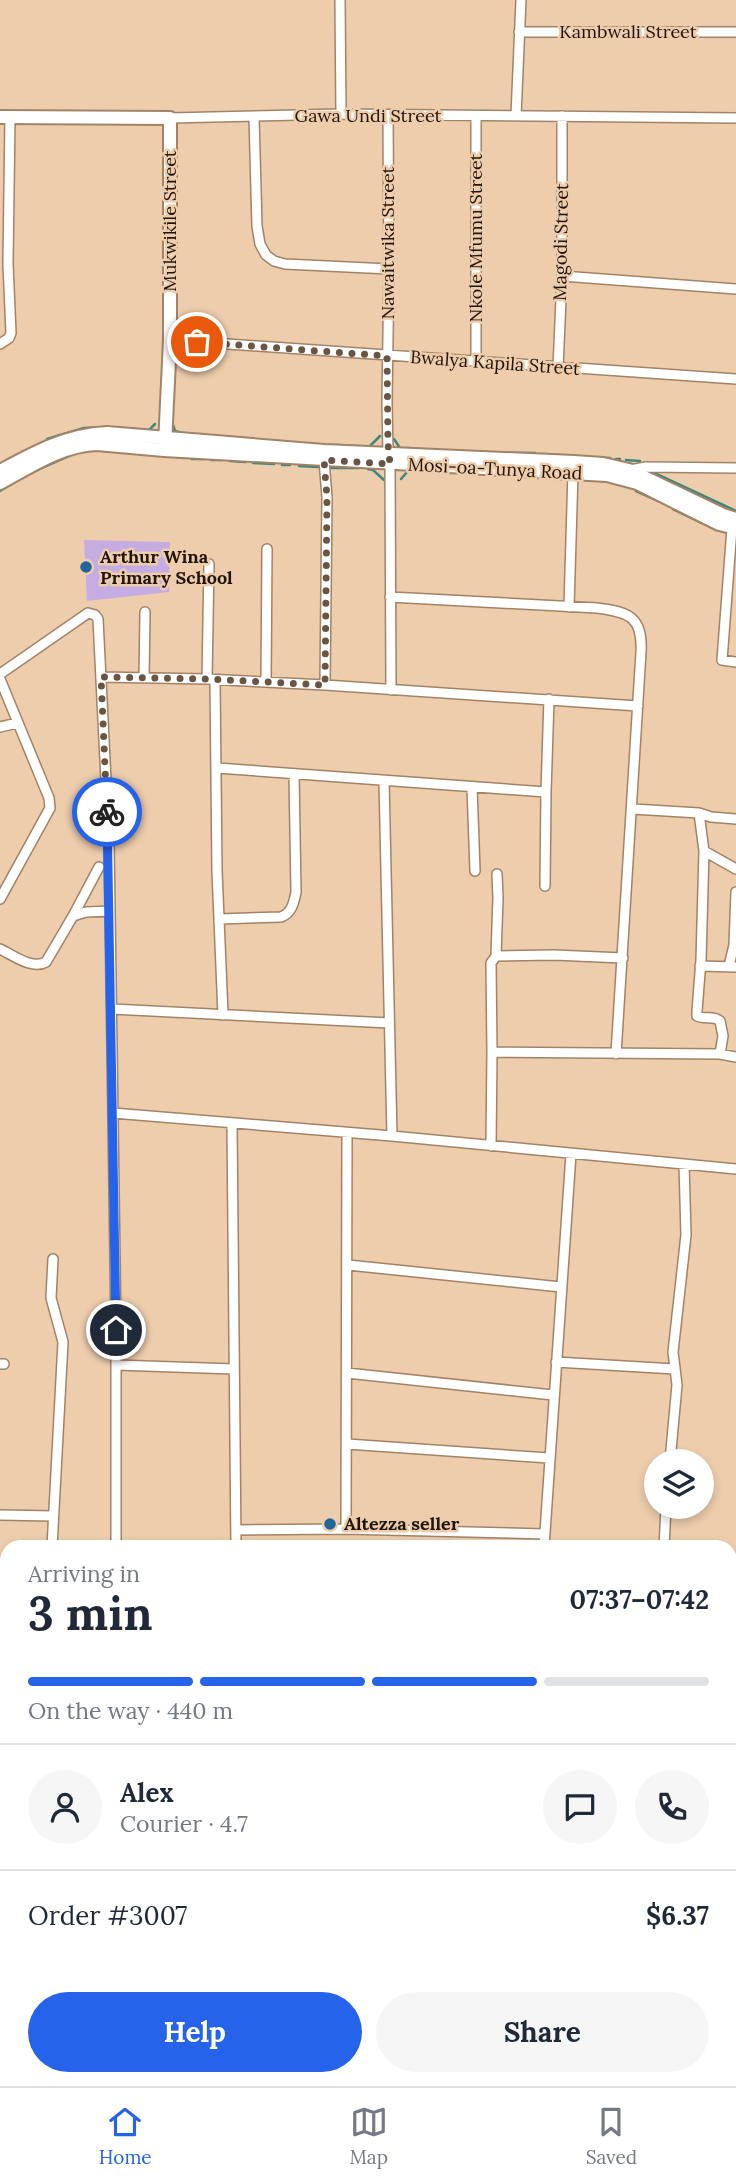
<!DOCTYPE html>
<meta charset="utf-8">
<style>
body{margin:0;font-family:Lora,serif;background:#f6f6f7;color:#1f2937;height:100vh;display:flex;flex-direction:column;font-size:26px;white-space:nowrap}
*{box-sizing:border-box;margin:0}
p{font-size:23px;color:#747a83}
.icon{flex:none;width:38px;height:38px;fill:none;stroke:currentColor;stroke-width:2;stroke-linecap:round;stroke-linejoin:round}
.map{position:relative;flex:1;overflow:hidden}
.drawer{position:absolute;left:0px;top:1540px;width:737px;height:546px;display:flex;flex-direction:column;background:#fff;border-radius:21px 21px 0 0;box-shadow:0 4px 10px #0003}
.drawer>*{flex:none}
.fabs{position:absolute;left:644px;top:1449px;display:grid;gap:14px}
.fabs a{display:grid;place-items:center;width:70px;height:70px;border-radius:50%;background:#fff;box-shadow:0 4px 10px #0003;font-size:35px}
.pin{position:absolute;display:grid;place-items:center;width:60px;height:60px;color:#fff;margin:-30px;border:4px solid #fff;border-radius:50%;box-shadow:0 2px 7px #0007}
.courier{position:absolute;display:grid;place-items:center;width:70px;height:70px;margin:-35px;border:5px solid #2563eb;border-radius:50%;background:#fff;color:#222;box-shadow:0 2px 9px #0007}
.head em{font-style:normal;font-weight:800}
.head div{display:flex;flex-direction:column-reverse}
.head{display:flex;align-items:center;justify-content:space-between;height:119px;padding:0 28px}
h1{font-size:46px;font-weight:800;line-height:52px}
.bar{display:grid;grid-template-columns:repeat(4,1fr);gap:10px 7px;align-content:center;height:84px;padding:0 28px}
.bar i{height:9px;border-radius:5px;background:#e0e1e3}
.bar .on{background:#2563eb}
.bar p{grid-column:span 4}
.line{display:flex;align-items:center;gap:18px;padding:0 28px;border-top:2px solid #e0e1e3}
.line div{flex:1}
.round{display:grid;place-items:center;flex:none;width:74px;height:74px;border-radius:37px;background:#f6f6f7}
.button{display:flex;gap:14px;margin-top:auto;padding:14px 28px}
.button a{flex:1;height:80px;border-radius:42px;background:#2563eb;color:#fff;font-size:28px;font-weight:800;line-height:80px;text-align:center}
.button a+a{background:#f6f6f7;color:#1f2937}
.menu{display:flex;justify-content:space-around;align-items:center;height:98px;border-top:2px solid #e0e1e3;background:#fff;font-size:19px;color:#747a83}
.menu a{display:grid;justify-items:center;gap:4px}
.menu .on{color:#2563eb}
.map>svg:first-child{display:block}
.green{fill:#c5ace2}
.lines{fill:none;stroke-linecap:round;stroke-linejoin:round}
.stream{stroke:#3f877b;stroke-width:2.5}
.street-casing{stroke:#a28366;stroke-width:12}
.secondary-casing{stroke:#a28366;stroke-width:16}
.street{stroke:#fff;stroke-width:9}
.secondary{stroke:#fff;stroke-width:12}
.done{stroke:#685542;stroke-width:7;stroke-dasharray:0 12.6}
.route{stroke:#2563eb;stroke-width:9}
.poi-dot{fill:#20669a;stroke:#eecdad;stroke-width:2.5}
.labels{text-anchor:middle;stroke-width:5;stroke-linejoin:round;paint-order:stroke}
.street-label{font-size:18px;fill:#201408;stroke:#eecdad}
.poi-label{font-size:18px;font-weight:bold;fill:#201408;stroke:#eecdad;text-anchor:start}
</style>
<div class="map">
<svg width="736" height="2086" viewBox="0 0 736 2086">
<rect width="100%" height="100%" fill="#eecdad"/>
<path class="green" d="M 84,540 L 170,542 L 169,592 L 87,601 Z"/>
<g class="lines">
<path class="stream" d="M 173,425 L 175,431 L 186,434
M 122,428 L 149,430 L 155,424
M 47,439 L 84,428 L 108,427
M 394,439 L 400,448
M 320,445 L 340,445
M 349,446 L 359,446
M 366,447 L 369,447 L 380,436
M 407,448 L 421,449
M 462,451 L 488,452
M 503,453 L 535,453
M 542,454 L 560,455
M 175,457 L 184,458
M 601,458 L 610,458
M 192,459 L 204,459
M 616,459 L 620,459
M 211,460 L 221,460
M 626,460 L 640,461
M 230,461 L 246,462
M 253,463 L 274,464
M 282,465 L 290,465
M 299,466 L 319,467
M 330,468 L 359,468
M 368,469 L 373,470 L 384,480
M 650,471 L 736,511
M 440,472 L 452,473
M 460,473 L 488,474
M 28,474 L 73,454
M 401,479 L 408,471 L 430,472
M 0,491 L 20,479
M 636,491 L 663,503
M 673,509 L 702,523
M 710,527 L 724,532"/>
<g class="street-casing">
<path id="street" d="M 340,0 L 341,114
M 519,32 L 736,32
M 388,116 L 389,269 L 387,402 L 388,454 L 390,464 L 391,690
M 476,116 L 476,361
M 516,116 L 521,0
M 254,117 L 257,226 L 260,244 L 266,255 L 274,261 L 285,264 L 389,269
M 170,118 L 341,114 L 736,118
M 562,276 L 736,289
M 170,340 L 736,379
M 0,344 L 9,338 L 11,333 L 8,264 L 10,117
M 558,368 L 562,276 L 562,116
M 324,460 L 327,497 L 325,685
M 630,470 L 646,467 L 736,468
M 732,528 L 722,660 L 736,662
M 390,597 L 597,608 C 629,612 643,617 641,652 L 616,1054
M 569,607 L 573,472
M 0,674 L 88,613 L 95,615 L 98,619 L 109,841 L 116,1330 L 116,1547
M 101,677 L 207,679 L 325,685 L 638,706
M 144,678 L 145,612
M 0,679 L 49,798 L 50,808 L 0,899
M 207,679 L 209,564
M 215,680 L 217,871 L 223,1015
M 266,682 L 267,549
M 0,727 L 17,723
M 217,768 L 546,792 L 549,699
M 384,781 L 392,1136
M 472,787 L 475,871
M 633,809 L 699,813 L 711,817 L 736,819
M 699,813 L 704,851 L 701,960 L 697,1011 L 697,1016 C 705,1020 713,1015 720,1021 L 723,1036 L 720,1054
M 704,851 L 736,869
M 545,886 L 546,792
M 73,916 L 99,867
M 219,919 L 281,917 C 292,913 294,902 296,892 L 294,774
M 0,949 C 13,955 32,970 46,962 L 73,916 L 86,912 L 110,911
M 496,956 L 498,898 L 497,874
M 700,966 L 736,967
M 729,966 L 734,945 L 736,892
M 112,1009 L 389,1023
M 492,1052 L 491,963 L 496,956 L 554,955 L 623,958
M 113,1113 L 392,1136 L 736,1169
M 232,1123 L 236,1547
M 491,1146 L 492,1052 L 720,1054 L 736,1057
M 348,1265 L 561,1287
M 556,1362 L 675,1369
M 0,1364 L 4,1364
M 116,1365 L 234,1369
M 347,1373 L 553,1395
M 347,1444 L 549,1458
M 670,1461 L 677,1385 L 673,1352 L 686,1235 L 684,1164
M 0,1515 L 53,1516
M 346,1529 L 347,1133
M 236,1530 L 346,1529 L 545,1534
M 52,1547 L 63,1342 L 51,1298 L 53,1259
M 544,1547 L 571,1154
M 664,1547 L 666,1507
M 0,1590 L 7,1590
M 0,1865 L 7,1863
M 0,1961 L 7,1985
M 730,2044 L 736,2047
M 0,2049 L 7,2047
M 730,2076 L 736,2063
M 33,2079 L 35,2086
M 114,2079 L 116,2086
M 250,2079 L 250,2086
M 357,2079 L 357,2086"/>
</g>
<g class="secondary-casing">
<path id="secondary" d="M 0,117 L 170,118 L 170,340 L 165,444
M 0,471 C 35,452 66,435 107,433 L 324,451 L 574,462 L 603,464 L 629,470 L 723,515 L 736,519
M 0,483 C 30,467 62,445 97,444 L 164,450 L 607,475 L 637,483 L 719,524 L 736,528
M 730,1659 L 736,1659
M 0,1673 L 7,1673
M 730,1793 L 736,1779
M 591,2086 L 594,2079"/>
</g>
<use href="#street" class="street"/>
<use href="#secondary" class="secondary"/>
</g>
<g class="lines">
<path class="done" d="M 107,812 L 101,677 L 207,679 L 325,685 L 327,497 L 324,460 L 390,464 L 388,444 L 387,356 L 197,342"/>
<path class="route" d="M 107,812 L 116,1330"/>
</g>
<g class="poi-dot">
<circle cx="86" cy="567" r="7"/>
<circle cx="330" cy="1524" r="7"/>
</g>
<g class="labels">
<g class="street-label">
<text x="628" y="38">Kambwali Street</text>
<text x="368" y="122">Gawa Undi Street</text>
<text transform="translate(170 221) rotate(-90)" y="6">Mukwikile Street</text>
<text transform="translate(476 238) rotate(-90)" y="6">Nkole Mfumu Street</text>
<text transform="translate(561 242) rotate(-89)" y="6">Magodi Street</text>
<text transform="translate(388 243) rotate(-90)" y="6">Nawaitwika Street</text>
<text transform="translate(495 363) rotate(4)" y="6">Bwalya Kapila Street</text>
<text transform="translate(495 469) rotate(3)" y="6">Mosi-oa-Tunya Road</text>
</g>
<g class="poi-label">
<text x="100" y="563">Arthur Wina<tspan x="100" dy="21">Primary School</tspan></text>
<text x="344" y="1530">Altezza seller</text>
</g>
</g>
</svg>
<div class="fabs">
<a><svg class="icon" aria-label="layers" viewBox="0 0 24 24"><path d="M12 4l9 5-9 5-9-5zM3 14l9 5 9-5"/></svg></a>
</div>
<div class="pin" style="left:197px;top:342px;background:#ea580c"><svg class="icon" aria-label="bag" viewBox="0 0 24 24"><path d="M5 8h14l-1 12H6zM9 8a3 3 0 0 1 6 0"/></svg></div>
<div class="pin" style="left:116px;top:1330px;background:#1f2937"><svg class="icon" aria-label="home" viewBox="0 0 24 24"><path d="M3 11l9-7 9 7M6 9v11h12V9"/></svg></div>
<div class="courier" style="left:107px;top:812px"><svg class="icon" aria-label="bike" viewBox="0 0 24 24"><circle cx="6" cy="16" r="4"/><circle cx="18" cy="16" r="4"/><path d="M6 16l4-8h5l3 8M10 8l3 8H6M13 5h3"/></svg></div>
<section class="drawer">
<div class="head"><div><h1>3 min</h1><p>Arriving in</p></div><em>07:37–07:42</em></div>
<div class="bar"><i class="on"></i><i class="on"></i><i class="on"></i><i></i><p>On the way · 440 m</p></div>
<div class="line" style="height:126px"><a class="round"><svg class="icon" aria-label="person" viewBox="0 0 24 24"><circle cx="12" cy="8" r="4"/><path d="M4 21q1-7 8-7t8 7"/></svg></a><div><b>Alex</b><p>Courier · 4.7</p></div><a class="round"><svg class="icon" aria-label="chat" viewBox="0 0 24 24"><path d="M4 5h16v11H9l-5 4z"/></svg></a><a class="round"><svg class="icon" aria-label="phone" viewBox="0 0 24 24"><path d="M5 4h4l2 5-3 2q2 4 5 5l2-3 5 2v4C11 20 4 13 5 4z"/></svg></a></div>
<div class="line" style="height:91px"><div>Order #3007</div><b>$6.37</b></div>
<div class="button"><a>Help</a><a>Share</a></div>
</section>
</div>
<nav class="menu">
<a class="on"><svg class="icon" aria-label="home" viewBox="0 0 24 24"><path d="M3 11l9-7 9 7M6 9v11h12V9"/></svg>Home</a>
<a><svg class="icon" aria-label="map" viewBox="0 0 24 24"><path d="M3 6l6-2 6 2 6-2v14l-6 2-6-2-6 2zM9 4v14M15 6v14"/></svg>Map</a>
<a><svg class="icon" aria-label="saved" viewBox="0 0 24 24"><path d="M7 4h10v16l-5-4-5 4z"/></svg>Saved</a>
</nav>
